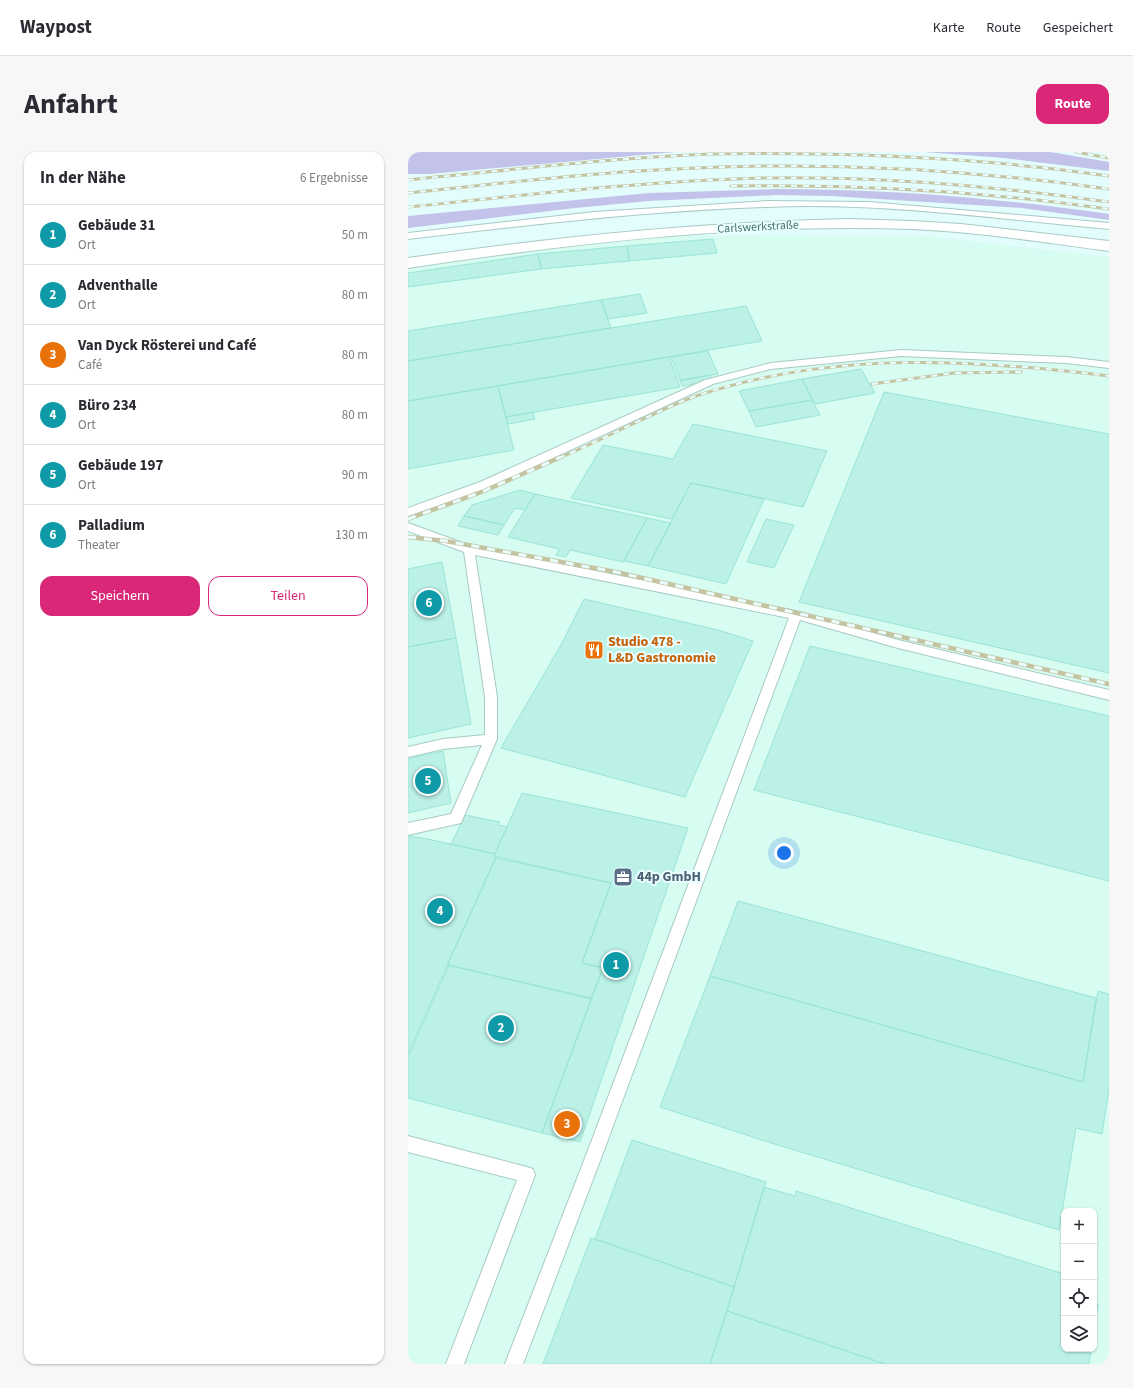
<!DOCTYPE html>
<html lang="de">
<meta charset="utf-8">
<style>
:root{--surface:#fff;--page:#f7f7f7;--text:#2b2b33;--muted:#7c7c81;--line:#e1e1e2;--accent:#db2777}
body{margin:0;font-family:"Source Sans 3",sans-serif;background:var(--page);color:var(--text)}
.controls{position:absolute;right:12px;bottom:12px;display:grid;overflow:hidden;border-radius:8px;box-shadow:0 1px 3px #0004}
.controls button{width:36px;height:36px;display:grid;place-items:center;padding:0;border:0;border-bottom:1px solid var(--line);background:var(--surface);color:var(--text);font:20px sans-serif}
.you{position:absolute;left:376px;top:701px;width:14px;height:14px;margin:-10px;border:3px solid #fff;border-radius:50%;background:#1a73e8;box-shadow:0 0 0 6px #1a73e833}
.badge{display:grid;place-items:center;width:26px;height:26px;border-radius:50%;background:var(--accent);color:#fff;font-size:13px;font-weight:700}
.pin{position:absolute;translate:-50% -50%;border:2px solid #fff;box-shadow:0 1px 4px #0006}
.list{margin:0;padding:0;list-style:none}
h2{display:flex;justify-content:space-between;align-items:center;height:52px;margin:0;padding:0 16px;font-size:17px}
h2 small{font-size:13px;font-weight:400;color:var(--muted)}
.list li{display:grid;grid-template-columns:26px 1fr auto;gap:12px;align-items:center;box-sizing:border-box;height:60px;padding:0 16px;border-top:1px solid var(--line)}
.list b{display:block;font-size:15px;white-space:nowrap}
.list p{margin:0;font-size:13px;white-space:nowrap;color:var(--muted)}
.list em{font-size:13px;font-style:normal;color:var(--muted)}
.actions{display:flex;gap:8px;padding:12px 16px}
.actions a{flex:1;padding:9px 0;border:1px solid var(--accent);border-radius:12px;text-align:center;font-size:14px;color:var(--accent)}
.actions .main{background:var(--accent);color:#fff}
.icon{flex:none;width:22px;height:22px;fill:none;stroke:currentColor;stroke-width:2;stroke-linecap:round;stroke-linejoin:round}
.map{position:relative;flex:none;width:701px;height:1212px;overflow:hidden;border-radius:12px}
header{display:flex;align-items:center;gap:24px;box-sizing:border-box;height:56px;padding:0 20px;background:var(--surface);border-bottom:1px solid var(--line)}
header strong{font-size:19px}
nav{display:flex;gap:22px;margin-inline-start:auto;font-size:14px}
.intro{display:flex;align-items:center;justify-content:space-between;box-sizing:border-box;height:96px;padding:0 24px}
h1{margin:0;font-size:28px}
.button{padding:10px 18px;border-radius:12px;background:var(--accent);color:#fff;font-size:14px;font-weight:700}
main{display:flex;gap:24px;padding:0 24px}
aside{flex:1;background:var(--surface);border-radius:12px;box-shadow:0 1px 3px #0004}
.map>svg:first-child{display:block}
</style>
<header>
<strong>Waypost</strong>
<nav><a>Karte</a><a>Route</a><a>Gespeichert</a></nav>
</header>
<div class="intro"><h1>Anfahrt</h1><a class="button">Route</a></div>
<main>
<aside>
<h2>In der Nähe<small>6 Ergebnisse</small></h2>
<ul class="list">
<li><span class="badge" style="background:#0f9aa8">1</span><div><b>Gebäude 31</b><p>Ort</p></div><em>50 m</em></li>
<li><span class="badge" style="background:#0f9aa8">2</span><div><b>Adventhalle</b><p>Ort</p></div><em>80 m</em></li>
<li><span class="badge" style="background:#e8710a">3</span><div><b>Van Dyck Rösterei und Café</b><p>Café</p></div><em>80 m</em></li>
<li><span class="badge" style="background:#0f9aa8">4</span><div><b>Büro 234</b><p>Ort</p></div><em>80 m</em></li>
<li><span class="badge" style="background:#0f9aa8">5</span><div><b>Gebäude 197</b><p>Ort</p></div><em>90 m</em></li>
<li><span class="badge" style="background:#0f9aa8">6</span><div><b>Palladium</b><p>Theater</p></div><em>130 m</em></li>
</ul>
<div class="actions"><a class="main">Speichern</a><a>Teilen</a></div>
</aside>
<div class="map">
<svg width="701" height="1212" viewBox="0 0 701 1212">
<rect width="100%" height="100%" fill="#e3fcfc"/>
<path fill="#d7fcf2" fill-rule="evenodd" d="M363,83L519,84L701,105V1212H0V115L180,90L273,84ZM656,1059H686V1197H656Z"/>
<path fill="#c2c2ea" d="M7,0H267L21,22H0V2Z
M516,0H642L701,10V19L596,6Z
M368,37C480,37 590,46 701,62V68L614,56L423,44L368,43L241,49L167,56L0,76V64L241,41Z"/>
<path fill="#bbf1e7" stroke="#9be4d5" d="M305,87L309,101L221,109L219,94Z
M219,94L221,109L133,117L130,102Z
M130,102L133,117L0,135V121Z
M232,142L239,161L200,167L193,148Z
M193,148L203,176L0,209V179Z
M338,154L354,189L0,249V209Z
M300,199L310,222L272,228L263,205Z
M261,205L272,235L98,265L90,234Z
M453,217L467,241L407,252L394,227Z
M302,223L304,229L274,234L272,229Z
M394,227L404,248L341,259L331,239Z
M90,234L106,298L0,317V249Z
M476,240L701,282V521L391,450Z
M404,248L412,263L348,275L341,259Z
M125,260L127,267L100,272L98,265Z
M285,272L419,299L395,355L283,331L264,367L163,346L195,293L265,307Z
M283,331L356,347L318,432L240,414Z
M112,338L127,342L117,358L107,356L96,373L56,364L64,353Z
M127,342L239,366L215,410L162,398L158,405L148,403L151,397L100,385Z
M56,364L96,373L90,383L50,374Z
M239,366L263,371L240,414L216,409Z
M358,367L386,373L366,416L339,410Z
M34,410L48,486L0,495V417Z
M176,447L310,478L345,489L277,645L93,596L154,491Z
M48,486L63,572L0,586V495Z
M402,494L701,564V729L346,638Z
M35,599L43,651L0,661V607Z
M114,641L280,676L172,990L134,981L195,816L174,811L203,731L86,704Z
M57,663L92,670L90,673L99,675L87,702L43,692Z
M0,684L15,686L87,702L86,704H88L0,902Z
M88,706L203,731L174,811L195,816L183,846L39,813Z
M330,749L688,846L675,930L302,824Z
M41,813L183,847L134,981L0,946V905Z
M302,824L675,930L690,839L701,842V937L694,982L668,976L651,1078L360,990L252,955Z
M224,988L358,1030L326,1135L187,1087Z
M356,1035L387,1044L388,1039L656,1122V1197H683L681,1212H477L319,1159Z
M183,1086L326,1135L302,1212H135Z
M686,1151L690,1152L686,1177Z
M319,1159L477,1212H302Z"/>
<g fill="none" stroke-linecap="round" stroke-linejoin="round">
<defs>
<path id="service" d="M360,49L461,50L701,71V77C588,67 473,50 359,55C239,59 119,73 0,87V81L186,60Z
M493,198L658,205L701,210V216L658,211L493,204L363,217L305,232L80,336L0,364V356L72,330L297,228L363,211Z
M0,371L63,394L388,459L490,488L701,538V548L490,496L392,468L198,993L115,1212H97L182,993L381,466L67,403L89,545V587L53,671L0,683V671L43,662L74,593L35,597L0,605V595L35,587L77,583V545L56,400L0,379Z
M0,984L119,1015L125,1017L127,1023L56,1212H38L109,1028L0,1000Z"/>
<path id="minor" d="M441,67L504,69L553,72L701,89V99C636,90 570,80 504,77C335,71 167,91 0,116V106C147,85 293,70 441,67Z"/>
</defs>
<use href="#service" stroke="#a7cac5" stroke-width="2"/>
<use href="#minor" stroke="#a7cac5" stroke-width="2"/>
<use href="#service" fill="#fff" fill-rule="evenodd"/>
<use href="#minor" fill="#fff" fill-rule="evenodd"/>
<defs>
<path id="rail-far1" d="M668,0L701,6
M0,28C101,18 202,6 303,2C436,0 569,5 701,24
M323,34C450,32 575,39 701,57
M0,41C89,32 178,21 267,17C413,9 557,17 701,37
M0,55C118,43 237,29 356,26C472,24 586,34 701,50
M464,232L546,221L613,220
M151,306C175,296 198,285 222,273C245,263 267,251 291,243C425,199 563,207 701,224"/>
<path id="rail" d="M0,367L76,339L153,305
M0,385L38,389L208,420L701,532"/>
</defs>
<use href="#rail-far1" stroke="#c5c4a2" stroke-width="3"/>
<use href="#rail" stroke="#c5c4a2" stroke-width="4.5"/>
<use href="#rail-far1" stroke="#e9ffff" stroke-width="2" stroke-dasharray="6" stroke-linecap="butt"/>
<use href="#rail" stroke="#e9ffff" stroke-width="3" stroke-dasharray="8" stroke-linecap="butt"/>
</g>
<defs>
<symbol id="restaurant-square" viewBox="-11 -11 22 22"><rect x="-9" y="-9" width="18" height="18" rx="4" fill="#e8710a" stroke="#e9ffff"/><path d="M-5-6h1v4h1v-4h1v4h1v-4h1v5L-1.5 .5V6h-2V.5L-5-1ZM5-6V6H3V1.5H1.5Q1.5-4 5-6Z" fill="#fff"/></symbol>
<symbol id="office-square" viewBox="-11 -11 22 22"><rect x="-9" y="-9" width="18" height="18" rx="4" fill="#5c6f8a" stroke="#e9ffff"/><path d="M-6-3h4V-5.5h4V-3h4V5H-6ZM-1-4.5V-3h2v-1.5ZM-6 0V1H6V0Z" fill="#fff"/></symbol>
</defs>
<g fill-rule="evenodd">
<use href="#restaurant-square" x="175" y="487" width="22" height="22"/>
<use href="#office-square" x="204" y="714" width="22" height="22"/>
</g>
<g text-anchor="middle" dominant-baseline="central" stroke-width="4" stroke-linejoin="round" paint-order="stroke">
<g font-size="12" fill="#49746a" stroke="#e9ffff">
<text transform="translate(350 75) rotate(-3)">Carlswerkstraße</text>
</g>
<g font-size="14" font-weight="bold" fill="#c56008" stroke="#e9ffff" text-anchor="start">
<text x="200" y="490">Studio 478 -<tspan x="200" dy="16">L&amp;D Gastronomie</tspan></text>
</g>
<g font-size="14" font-weight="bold" fill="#4e5e75" stroke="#e9ffff" text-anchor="start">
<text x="229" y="725">44p GmbH</text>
</g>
</g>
</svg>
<div class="controls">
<button>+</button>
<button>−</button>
<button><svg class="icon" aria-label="locate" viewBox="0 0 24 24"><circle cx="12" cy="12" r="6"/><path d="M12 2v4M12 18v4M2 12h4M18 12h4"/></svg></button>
<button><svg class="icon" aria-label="layers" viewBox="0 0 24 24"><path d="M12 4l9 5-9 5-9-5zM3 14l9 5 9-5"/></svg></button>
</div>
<div class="you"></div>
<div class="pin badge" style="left:208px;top:813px;background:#0f9aa8">1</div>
<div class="pin badge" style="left:93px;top:876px;background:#0f9aa8">2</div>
<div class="pin badge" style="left:159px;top:972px;background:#e8710a">3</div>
<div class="pin badge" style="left:32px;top:759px;background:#0f9aa8">4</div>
<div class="pin badge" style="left:20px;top:629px;background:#0f9aa8">5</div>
<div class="pin badge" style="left:21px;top:451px;background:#0f9aa8">6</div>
</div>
</main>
